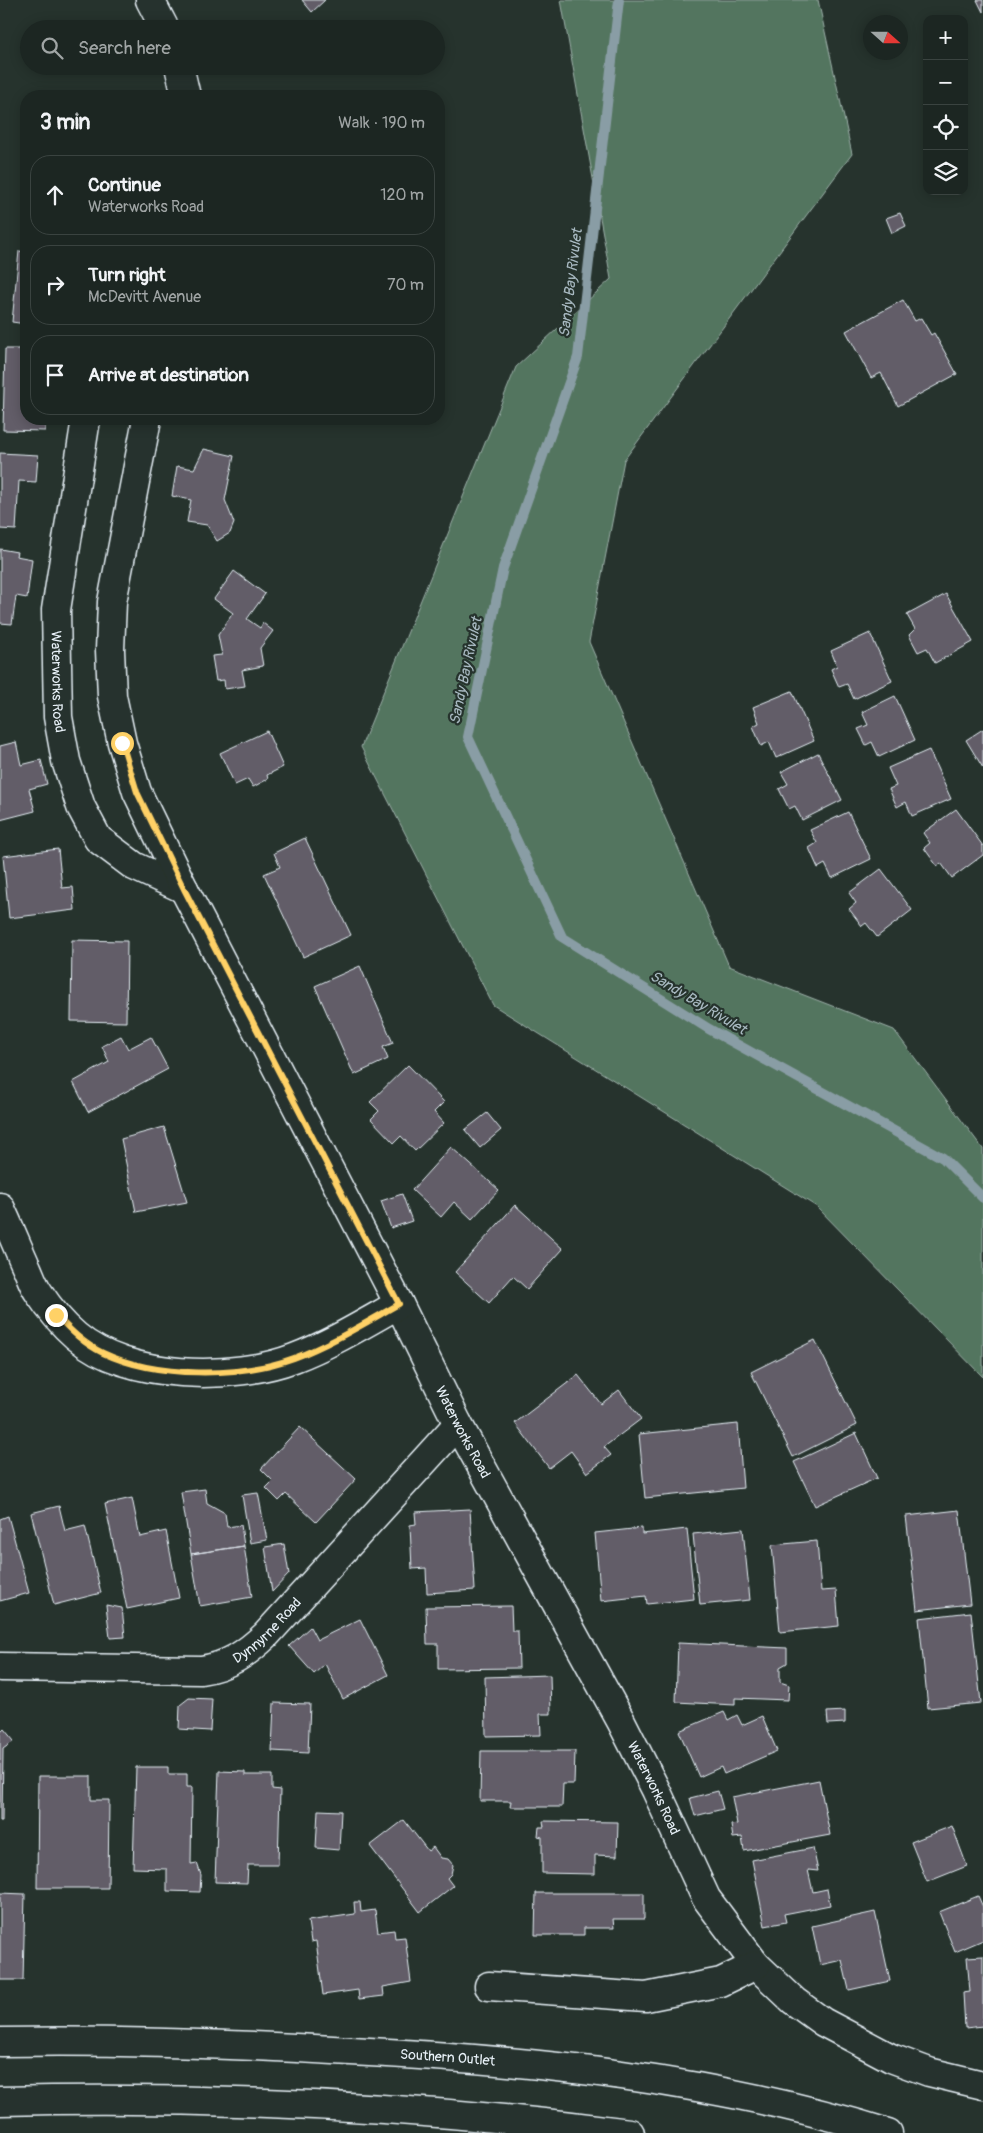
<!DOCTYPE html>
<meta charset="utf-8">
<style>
:root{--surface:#1c2622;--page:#252e2a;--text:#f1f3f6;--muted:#a0a5a5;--line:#3a4340}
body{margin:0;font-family:Pangolin,sans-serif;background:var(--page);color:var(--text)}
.controls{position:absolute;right:15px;top:15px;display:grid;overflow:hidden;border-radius:10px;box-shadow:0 2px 12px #0003}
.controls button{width:45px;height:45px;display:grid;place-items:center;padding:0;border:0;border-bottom:1px solid var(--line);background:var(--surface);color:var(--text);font:25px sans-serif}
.compass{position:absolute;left:863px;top:15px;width:45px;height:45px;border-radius:50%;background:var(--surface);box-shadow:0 2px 12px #0003;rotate:111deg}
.stop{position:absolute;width:15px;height:15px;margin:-11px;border:4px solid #ffd166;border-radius:50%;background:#fff}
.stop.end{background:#ffd166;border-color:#fff;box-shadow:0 1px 5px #0008}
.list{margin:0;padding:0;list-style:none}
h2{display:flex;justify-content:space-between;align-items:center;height:65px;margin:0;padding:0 20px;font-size:21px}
h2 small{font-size:16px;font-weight:400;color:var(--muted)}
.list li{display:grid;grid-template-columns:32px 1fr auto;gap:15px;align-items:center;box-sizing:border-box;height:80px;margin:0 10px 10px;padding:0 10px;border:1px solid var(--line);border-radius:20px}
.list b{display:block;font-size:19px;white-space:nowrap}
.list p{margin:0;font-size:16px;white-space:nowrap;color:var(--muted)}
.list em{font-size:16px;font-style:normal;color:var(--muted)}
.icon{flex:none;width:28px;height:28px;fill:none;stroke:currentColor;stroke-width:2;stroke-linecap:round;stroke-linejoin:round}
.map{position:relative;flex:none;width:983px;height:2133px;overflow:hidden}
.search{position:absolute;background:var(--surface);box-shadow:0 2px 12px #0003;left:20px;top:20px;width:425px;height:55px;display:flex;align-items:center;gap:12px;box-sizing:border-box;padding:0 18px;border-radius:28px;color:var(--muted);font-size:19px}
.panel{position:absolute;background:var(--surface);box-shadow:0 2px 12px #0003;left:20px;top:90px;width:425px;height:335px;border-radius:20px}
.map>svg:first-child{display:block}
</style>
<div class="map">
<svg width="983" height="2133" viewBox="0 0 983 2133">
<rect width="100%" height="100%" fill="#26332d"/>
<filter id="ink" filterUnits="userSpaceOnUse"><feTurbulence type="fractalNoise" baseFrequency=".02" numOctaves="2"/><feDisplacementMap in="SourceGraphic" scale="10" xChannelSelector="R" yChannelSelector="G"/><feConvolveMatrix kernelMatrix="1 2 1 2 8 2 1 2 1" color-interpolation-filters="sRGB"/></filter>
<g filter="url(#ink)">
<path fill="#53745e" stroke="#9eb2ab" d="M561,0H818L852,154L624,460L589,642L729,966L894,1030L983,1149V1377L817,1207L493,1005L361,747L516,367L611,279Z"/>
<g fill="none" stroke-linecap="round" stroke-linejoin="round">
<path stroke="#899da5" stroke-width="10" d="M619,0L578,357L503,568L468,737L562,937L709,1029L943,1158L983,1198"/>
</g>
<path fill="#625d67" stroke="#e8f1f8" d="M302,0H325L312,12Z
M977,0H983V12Z
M900,213L906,226L892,233L886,218Z
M19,251L26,252V324L12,322Z
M903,300L915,321L921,318L931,335L934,333L957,374L898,406L881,373L871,378L846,331Z
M5,349H26V419H45V431L3,430Z
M204,449L234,456L225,500L234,523L230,533L217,541L207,525L187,522L191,500L172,496L177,466L194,469Z
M0,453L38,455L36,482L19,481L16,530L0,529Z
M0,549L17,552L16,556L32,559L27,598L16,596L12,624L0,623Z
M234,571L265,594L247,619L260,628L263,623L273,631L260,648L263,666L242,670L245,686L225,689L224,680L216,681L212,656L222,655L218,635L233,613L214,599Z
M946,594L973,642L935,663L927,648L918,652L909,635L915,629L907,615Z
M870,633L892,681L854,699L847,684L839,687L831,669L837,666L831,651Z
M792,691L814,741L776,758L769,742L761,746L753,726L759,723L753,707Z
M895,696L915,740L879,757L872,742L866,745L858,729L868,725L862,712Z
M983,729V768L966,740Z
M267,731L283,767L267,775L268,779L253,787L248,779L235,785L220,753Z
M16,742L21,765L41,760L47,784L29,789L35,811L0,820V746Z
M929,750L951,799L912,816L906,802L897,807L889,789L896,786L888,768Z
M818,753L842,800L802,820L795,806L789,809L779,789L788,784L781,772Z
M956,809L983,846V855L952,878L941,863L937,866L924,848L930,843L923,833Z
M848,812L871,859L832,878L825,864L818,868L809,848L817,843L810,830Z
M305,838L351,935L303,957L264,874L280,867L274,853Z
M58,849L62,888L73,887L75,910L9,918L3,856Z
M881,869L912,910L877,937L866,923L862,926L849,909L856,903L849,893Z
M72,940L127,941L126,1022L71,1021Z
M360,966L393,1043L383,1047L388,1059L354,1075L315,986Z
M121,1036L128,1049L151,1037L168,1069L88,1112L73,1082L109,1062L102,1046Z
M408,1065L444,1102L434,1112L444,1123L415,1151L401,1136L394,1143L371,1119L379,1111L370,1102Z
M487,1113L501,1130L480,1148L465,1130Z
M164,1127L187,1202L136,1212L121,1139Z
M451,1147L499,1190L472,1219L454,1202L441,1217L412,1190Z
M402,1194L412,1221L391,1228L381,1201Z
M515,1205L563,1249L527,1289L513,1276L489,1303L455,1272Z
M815,1340L857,1425L793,1457L751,1372Z
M578,1375L601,1404L619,1390L641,1419L604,1447L611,1455L587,1473L571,1451L549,1468L515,1423Z
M738,1424L743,1488L645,1498L639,1434Z
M300,1427L356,1479L316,1522L286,1494L279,1501L266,1488L273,1481L261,1469Z
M856,1433L877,1478L815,1506L794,1462Z
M205,1489L207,1503L225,1513L227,1527L241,1525L244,1546L191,1554L181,1492Z
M258,1493L267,1540L250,1543L242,1495Z
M132,1498L140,1537L166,1531L179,1598L127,1609L105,1504Z
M59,1506L65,1531L85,1526L101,1593L54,1605L31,1513Z
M470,1509L475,1590L427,1593L426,1568L412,1569L410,1525L416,1524L415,1512Z
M959,1510L970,1604L917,1610L906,1516Z
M8,1516L29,1593L0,1601V1519Z
M642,1528V1534L687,1529L694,1599L647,1604L646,1596L601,1601L595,1533Z
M743,1529L750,1600L700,1605L693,1534Z
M817,1541L821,1591L836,1590L839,1626L780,1632L772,1545Z
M284,1544L289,1574L272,1592L265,1547Z
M244,1546L252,1597L200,1606L191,1554Z
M106,1605L122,1608L125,1637L110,1638Z
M511,1606L512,1631H518L519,1668L438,1669V1644H427L426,1607Z
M971,1612L981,1703L928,1708L919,1618Z
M360,1619L388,1675L343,1699L325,1664L314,1674L289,1646L310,1627L317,1640Z
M678,1643L787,1648V1663L780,1667V1682L789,1685L788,1700L735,1698V1705L676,1702Z
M550,1675L551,1714H540L541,1735L486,1736L485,1677Z
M189,1698L212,1699L210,1731L179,1729L180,1705Z
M274,1703L310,1704L308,1753L272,1751Z
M845,1711V1723L828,1724L827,1712Z
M724,1712L728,1720L737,1715L742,1725L762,1716L777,1751L724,1774L721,1767L699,1777L679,1731Z
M4,1729L14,1741L3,1749L2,1821H0V1733Z
M481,1751H575L574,1784H563L562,1807H510L511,1801H480Z
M136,1767H168V1774H187V1787H192L191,1864L197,1863L201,1875L200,1892L167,1891V1869L133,1868Z
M219,1771L245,1772V1775H272V1789L280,1790L278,1865H248L247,1883L215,1882Z
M38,1776H91V1800H109L108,1888H37Z
M819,1780L830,1835L744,1851L742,1837L733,1838L731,1825L737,1824L732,1797Z
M718,1791L723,1809L695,1816L690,1798Z
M318,1810L341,1811L339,1850L316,1848Z
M404,1820L428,1851L433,1847L441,1858L448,1859L453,1865L451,1874L447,1878L453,1886L420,1912L370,1846Z
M543,1821L618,1822L617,1856L595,1855V1874L542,1873V1837L538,1836L539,1827H544Z
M952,1826L967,1866L927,1882L911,1842Z
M813,1848L818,1871L808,1870L813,1892L827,1889L830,1905L784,1914L786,1922L765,1926L752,1860Z
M0,1893L25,1894L23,1980H0Z
M536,1893H644V1919H613L614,1928H584V1935H535Z
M978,1896L983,1907V1940L955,1952L939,1912Z
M354,1902H360L361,1912L375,1910L378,1932L394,1930L395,1938L405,1937L411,1982L383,1987L384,1996L359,1999L358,1990L323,1995L316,1941L311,1942L308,1921L355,1914Z
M875,1912L890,1981L849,1990L842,1960L820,1965L812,1926Z
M983,1956V2026L965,2028L963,1993L970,1992L967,1957Z"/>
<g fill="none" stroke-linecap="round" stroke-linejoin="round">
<defs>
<g id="minor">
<path d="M150,0L165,29"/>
<path d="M179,66L186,96"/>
<path id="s1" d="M86,419L56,610L58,717L66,761L81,807L98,839L134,866L184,889"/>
<path id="s2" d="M147,419L112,602L110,650L112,696L122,743L137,792L184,889L399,1304L458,1424L621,1721L656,1790L706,1898L756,1965L794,2001L823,2022L891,2058L929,2072L983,2085"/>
<path d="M0,1207C9,1226 17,1246 26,1266C30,1274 33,1285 39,1293C49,1308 62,1324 76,1336C127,1380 234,1381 294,1358C331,1344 365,1323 399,1304"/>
<path id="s3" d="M0,1667L201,1670C228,1666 246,1654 266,1635L458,1424"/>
<path d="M489,1986L646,1997L721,1982L756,1965"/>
</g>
<g id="highway">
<path id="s4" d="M0,2042C117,2040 234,2044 351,2051C533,2060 714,2079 888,2133"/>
<path d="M0,2101C211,2096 421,2106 630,2133"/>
</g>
</defs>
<use href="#minor" stroke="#e8f1f8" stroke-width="31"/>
<use href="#highway" stroke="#e8f1f8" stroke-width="31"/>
<use href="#minor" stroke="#26332d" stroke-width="28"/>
<use href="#highway" stroke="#26332d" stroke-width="28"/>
</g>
</g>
<g fill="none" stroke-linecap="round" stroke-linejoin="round" filter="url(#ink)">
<path stroke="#ffd166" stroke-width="6" d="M56,1315C70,1330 84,1344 103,1353C156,1378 239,1378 294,1358C331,1344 365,1323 399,1304L184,889L137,792L122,743"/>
</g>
<g text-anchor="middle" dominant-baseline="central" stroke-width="4.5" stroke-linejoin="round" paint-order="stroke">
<g font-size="14" fill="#e8f1f8" stroke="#26332d">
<text stroke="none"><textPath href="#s1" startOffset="265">Waterworks Road</textPath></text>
<text stroke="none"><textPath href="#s2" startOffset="1098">Waterworks Road</textPath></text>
<text stroke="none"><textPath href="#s3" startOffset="280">Dynnyrne Road</textPath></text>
<text stroke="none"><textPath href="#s2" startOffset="1502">Waterworks Road</textPath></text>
<text stroke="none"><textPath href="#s4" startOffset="448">Southern Outlet</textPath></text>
</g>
<g font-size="15" font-style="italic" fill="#a8b9c1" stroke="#26332d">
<text transform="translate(571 283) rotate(-83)">Sandy Bay Rivulet</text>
<text transform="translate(466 671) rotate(-78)">Sandy Bay Rivulet</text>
<text transform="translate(698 1003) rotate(31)">Sandy Bay Rivulet</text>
</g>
</g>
</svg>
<div class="controls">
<button>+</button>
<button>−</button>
<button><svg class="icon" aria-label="locate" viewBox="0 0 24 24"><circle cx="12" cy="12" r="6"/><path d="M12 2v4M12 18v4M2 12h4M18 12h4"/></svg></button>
<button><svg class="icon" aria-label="layers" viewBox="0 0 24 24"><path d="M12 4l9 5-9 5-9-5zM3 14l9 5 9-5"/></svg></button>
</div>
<svg class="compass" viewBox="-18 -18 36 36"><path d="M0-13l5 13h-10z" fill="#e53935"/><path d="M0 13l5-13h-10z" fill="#a0a5a5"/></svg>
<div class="stop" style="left:122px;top:743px"></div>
<div class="stop end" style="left:56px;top:1315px"></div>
<div class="search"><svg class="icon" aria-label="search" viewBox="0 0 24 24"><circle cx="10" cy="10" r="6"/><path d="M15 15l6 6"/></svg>Search here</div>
<section class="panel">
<h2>3 min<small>Walk · 190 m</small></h2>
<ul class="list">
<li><svg class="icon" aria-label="ahead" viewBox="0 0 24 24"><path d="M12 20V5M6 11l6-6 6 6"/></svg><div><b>Continue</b><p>Waterworks Road</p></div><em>120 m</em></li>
<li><svg class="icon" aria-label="right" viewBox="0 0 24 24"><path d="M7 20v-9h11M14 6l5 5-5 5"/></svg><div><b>Turn right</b><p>McDevitt Avenue</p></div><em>70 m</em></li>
<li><svg class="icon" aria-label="arrive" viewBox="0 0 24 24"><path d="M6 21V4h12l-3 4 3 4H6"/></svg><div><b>Arrive at destination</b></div></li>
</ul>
</section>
</div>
